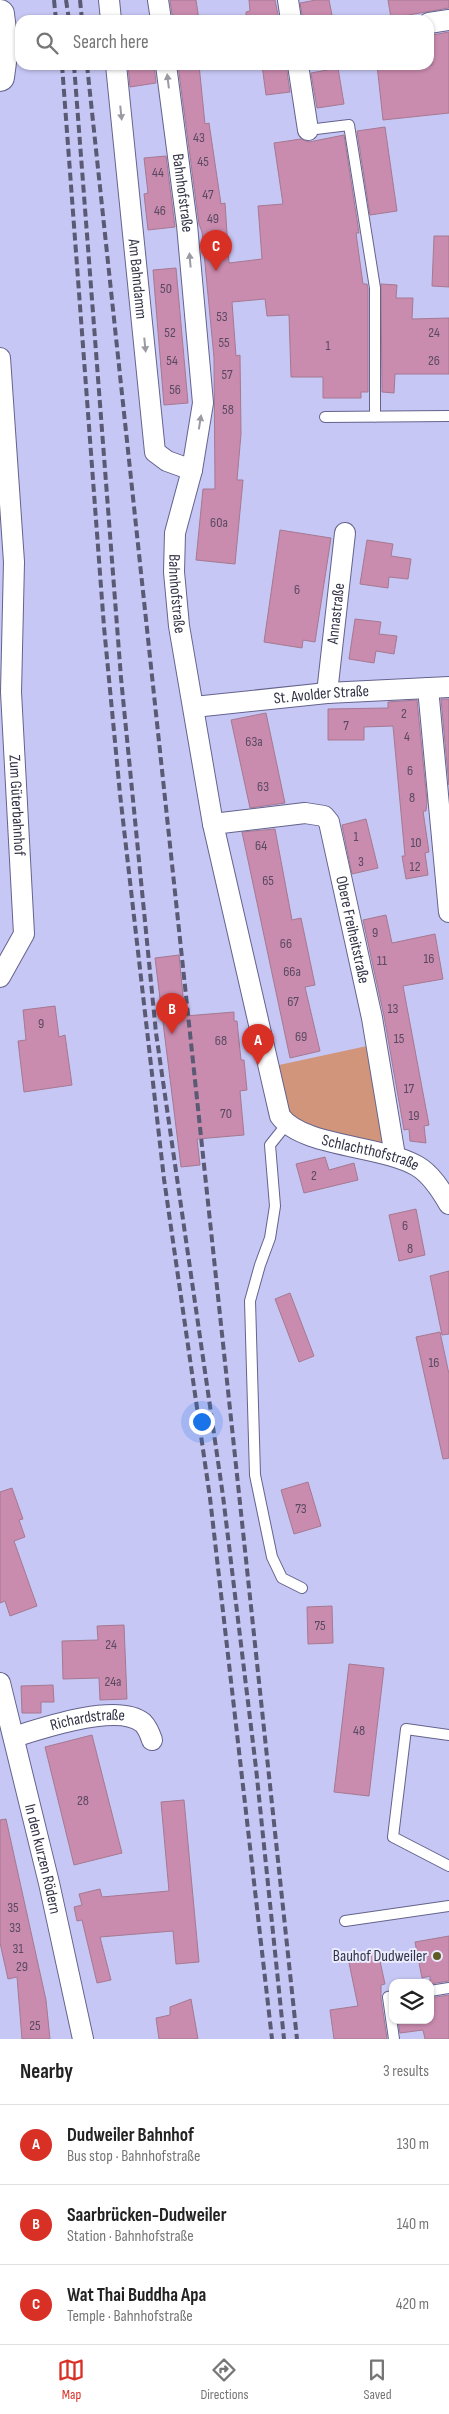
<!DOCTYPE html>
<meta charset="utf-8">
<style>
:root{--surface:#fff;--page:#f6f6f6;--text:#222;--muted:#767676;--line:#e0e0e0;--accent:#d93025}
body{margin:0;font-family:"Sofia Sans Condensed",sans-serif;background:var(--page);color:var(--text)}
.controls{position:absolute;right:15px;bottom:15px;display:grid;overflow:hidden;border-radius:10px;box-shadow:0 1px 4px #0004}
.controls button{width:45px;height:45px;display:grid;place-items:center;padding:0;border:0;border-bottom:1px solid var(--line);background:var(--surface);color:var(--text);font:25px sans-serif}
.you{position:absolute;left:201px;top:1421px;width:18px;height:18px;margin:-12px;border:4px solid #fff;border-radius:50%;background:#1a73e8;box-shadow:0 0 0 8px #1a73e833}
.badge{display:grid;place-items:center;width:32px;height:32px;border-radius:50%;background:var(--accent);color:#fff;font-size:16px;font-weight:700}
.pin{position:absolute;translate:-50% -41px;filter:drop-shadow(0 1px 2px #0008)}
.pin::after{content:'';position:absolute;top:26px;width:18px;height:15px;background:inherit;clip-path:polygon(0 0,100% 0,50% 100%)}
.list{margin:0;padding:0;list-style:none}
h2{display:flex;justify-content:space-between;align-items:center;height:65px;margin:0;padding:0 20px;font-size:21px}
h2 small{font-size:16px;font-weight:400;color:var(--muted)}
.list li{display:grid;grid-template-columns:32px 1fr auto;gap:15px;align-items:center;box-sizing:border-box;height:80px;padding:0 20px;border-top:1px solid var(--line)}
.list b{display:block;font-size:19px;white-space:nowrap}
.list p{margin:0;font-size:16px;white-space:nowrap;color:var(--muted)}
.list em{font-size:16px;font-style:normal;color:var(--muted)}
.icon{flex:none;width:28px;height:28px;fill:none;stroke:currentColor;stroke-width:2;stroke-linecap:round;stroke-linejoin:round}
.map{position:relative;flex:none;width:449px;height:2039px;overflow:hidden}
.search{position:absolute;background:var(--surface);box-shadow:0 1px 4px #0004;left:15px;right:15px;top:15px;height:55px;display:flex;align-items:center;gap:12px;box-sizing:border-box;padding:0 18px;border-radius:15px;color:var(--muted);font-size:19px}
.sheet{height:305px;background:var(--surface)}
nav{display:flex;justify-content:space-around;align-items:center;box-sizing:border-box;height:70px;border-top:1px solid var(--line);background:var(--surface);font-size:14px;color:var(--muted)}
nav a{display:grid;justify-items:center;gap:2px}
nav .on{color:var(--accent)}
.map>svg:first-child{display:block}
</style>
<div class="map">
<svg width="449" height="2039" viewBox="0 0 449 2039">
<rect width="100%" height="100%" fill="#c7c7f5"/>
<path fill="#d0957b" d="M367,1046L387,1145C361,1139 306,1133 289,1113C282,1105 281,1076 279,1065Z"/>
<path fill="#c98bae" stroke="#a57991" d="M170,0H196L199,20H173Z
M249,0H275L279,20H246V12L250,11Z
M316,0H329L333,20H303L300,3Z
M388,0H449V8L391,18Z
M449,32V113L383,120L377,65H432V35Z
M128,65H154L156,83L130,87Z
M178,65H199L205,124L209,123L221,204L225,203L229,263L262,259L258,206L283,204L274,143L301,139L309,142L344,135L359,233H356L363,284H367L368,289V392H361V398H323V377H291L289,315L267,316L265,299L232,302L236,356L240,355L241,434L237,480H243L235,564L196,560L203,489H215L214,358L202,232L199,224Z
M262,65H286L290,92L266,95Z
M338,68L344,104L317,108L311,73Z
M385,127L397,211L370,215L357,131Z
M166,156L175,227L148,230L144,194L148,193L144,158Z
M434,236H449V287L432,286Z
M176,268L188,403L164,405L153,270Z
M381,284L397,285L396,298H413L412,319L449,318V374H395L394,393L382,392Z
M280,530L331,538L315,642L303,640L302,648L264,642Z
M367,540L393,544L391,556L411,559L408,579L389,577L388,588L360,584Z
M355,619L381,622L379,634L397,636L394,654L376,651L374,663L349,659Z
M441,699H449V785Z
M417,700L427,801L426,811H423L429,852L425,853L428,875L406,879L402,856H405L393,726L364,727V740H328V709L388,708V702Z
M266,713L285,803L250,808L231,720Z
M366,819L378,868L352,874L342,825Z
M275,829L292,920L301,918L315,985L305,987L320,1051L290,1058L242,832Z
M386,915L392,943L435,934L443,979L403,986L429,1125L424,1126L426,1143L410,1141L409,1129L404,1130L384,1016L363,920Z
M179,955L185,1016L234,1012V1021H237L241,1060H244L247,1090L240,1091L244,1135L197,1139L200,1165L181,1167L155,958Z
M55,1006L59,1037L65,1035L72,1085L24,1092L18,1041L26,1040L23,1010Z
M325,1157L329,1170L354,1163L358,1180L304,1193L296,1164Z
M416,1209L425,1255L399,1261L389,1215Z
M449,1271V1334L442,1335L430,1276Z
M290,1293L314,1356L299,1362L275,1299Z
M440,1332L449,1374V1458L443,1459L416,1337Z
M308,1482L321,1526L294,1534L281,1490Z
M12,1488L23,1519L19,1520L25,1537L14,1541L37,1606L10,1616L5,1601L0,1603V1492Z
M332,1606L333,1643L308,1644L307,1607Z
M124,1625L127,1699L100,1700L99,1678L63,1679L62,1641L98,1640L97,1626Z
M349,1664L384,1668L369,1796L334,1792Z
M53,1685L54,1702H41V1713H22L21,1686Z
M92,1735L122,1853L74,1865L45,1747Z
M184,1800L199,1962L176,1964L173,1931L100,1937L111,1980L97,1983L82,1920L77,1921L74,1907L82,1905L79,1894L100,1889L102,1897L169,1891L161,1802Z
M6,1819L46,2000L50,2039H22L17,1977L8,1979L0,1943V1820Z
M449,1936V1981L430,1984V1976L422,1978L415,1942Z
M378,1952L385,1984L381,1985V1998L387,2039H334L330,2010L358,2006L348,1958Z
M449,1995V2039H425L423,2030L400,2033L398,2020H430V1998Z
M191,1999L198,2039H159L156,2018L170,2015V2007Z"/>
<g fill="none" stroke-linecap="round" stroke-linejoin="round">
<defs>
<path id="lane" d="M308,130L349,125L375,288V417
M325,417L449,416
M286,1125L270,1145L275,1206L270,1238L260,1265L250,1301L255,1475L272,1557L282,1578L302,1588
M449,1735L406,1729L393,1837L449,1866
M345,1921L449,1906
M430,1991L449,1988
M393,1996L388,1997L394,2039"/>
<g id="street">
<path d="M109,0L111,20"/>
<path d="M158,0L161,20"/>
<path d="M288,0L291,20"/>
<path d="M429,23L449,20"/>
<path id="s1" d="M116,65L155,452L167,461L192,470"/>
<path id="s2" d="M166,65L187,225L203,403L192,470L175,533L174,572L179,626L213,824L280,1116C302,1147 381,1145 417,1166C431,1174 441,1190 449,1204"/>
<path d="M298,65L308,130"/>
<path id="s3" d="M0,358L14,562L11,692L24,934L0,977"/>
<path d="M428,688L449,912"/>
<path id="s4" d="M327,693L345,533"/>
<path id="s5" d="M194,707L327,693L449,687"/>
<path id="s6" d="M213,824L305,813L324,816L329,822L372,1018L395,1156"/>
<path id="s7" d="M0,1683L49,1883L83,2039"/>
<path id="s8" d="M14,1737C42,1728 118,1702 143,1723C148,1728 150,1734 152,1740"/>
</g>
<path id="secondary" d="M0,14L4,47L0,77"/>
</defs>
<use href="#lane" stroke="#64638d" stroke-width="12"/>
<use href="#street" stroke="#64638d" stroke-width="22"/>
<use href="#secondary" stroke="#64638d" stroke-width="30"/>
<use href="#lane" stroke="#fff" stroke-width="10"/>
<use href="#street" stroke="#fff" stroke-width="20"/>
<use href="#secondary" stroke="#fff" stroke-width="28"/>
<path stroke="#5a5a74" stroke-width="4" stroke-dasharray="8 4" stroke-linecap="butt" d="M54,0L56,20
M66,0L69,20
M80,0L82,20
M62,65L104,627L120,794L164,1179L210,1498L272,2039
M74,65L121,678L156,1033L223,1496L256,1768L284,2039
M87,65L297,2039"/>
</g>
<defs><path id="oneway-solid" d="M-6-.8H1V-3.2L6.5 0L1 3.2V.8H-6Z" transform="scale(1.25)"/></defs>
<g fill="#9a9aa3">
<use href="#oneway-solid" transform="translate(168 81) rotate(-97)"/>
<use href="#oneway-solid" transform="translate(121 113) rotate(84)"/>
<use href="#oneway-solid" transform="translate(190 260) rotate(-95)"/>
<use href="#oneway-solid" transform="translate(145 345) rotate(84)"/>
<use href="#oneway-solid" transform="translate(200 422) rotate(-81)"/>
</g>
<circle fill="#605c28" stroke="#eaebfe" stroke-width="2" cx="437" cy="1956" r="5"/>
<g text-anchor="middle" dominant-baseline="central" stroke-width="4" stroke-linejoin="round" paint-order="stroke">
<g font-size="14" fill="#594a61">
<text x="199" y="137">43</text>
<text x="203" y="161">45</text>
<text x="158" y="172">44</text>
<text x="208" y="194">47</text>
<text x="160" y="210">46</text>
<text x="213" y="218">49</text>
<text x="166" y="288">50</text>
<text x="222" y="316">53</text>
<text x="170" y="332">52</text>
<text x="434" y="332">24</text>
<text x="224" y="342">55</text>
<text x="328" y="345">1</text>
<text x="172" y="360">54</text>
<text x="434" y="360">26</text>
<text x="227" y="374">57</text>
<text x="175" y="389">56</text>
<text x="228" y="409">58</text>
<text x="219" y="522">60a</text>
<text x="297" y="589">6</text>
<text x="404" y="713">2</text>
<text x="346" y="725">7</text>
<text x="407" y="736">4</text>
<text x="254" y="741">63a</text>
<text x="410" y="770">6</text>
<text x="263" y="786">63</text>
<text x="412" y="797">8</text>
<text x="356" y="836">1</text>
<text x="416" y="842">10</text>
<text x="261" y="845">64</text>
<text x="361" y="861">3</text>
<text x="415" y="866">12</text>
<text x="268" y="880">65</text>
<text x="375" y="932">9</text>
<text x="286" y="943">66</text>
<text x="429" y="958">16</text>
<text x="382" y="960">11</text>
<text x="292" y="971">66a</text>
<text x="293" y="1001">67</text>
<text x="393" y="1008">13</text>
<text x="41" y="1023">9</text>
<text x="301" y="1036">69</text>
<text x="399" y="1038">15</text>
<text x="221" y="1040">68</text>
<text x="409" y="1088">17</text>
<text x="226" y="1113">70</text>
<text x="414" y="1115">19</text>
<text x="314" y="1175">2</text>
<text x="405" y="1225">6</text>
<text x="410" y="1248">8</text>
<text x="434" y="1362">16</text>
<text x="301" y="1508">73</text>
<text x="320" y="1625">75</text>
<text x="111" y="1644">24</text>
<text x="113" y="1681">24a</text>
<text x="359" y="1730">48</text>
<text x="83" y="1800">28</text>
<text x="13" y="1907">35</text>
<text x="15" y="1927">33</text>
<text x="18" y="1948">31</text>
<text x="22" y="1966">29</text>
<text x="35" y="2025">25</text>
</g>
<g font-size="16" fill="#343447" stroke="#eaebfe">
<text stroke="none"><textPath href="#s2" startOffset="129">Bahnhofstraße</textPath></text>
<text stroke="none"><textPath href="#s1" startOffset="215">Am Bahndamm</textPath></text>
<text stroke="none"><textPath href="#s2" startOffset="534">Bahnhofstraße</textPath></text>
<text stroke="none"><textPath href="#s4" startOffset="80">Annastraße</textPath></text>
<text stroke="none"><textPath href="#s5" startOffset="128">St. Avolder Straße</textPath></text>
<text stroke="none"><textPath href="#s3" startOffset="448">Zum Güterbahnhof</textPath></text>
<text stroke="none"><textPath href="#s6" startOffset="230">Obere Freiheitstraße</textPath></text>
<text stroke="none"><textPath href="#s2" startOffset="1166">Schlachthofstraße</textPath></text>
<text stroke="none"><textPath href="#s8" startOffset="76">Richardstraße</textPath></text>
<text stroke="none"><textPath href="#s7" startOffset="181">In den kurzen Rödern</textPath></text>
</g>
<g font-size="16" fill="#343447" stroke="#eaebfe" text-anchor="end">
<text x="427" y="1956">Bauhof Dudweiler</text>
</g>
</g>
</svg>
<div class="controls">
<button><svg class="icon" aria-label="layers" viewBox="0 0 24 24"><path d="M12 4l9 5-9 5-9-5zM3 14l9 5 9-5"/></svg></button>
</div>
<div class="you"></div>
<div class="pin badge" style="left:258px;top:1065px">A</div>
<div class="pin badge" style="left:172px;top:1034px">B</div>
<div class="pin badge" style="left:216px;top:271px">C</div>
<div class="search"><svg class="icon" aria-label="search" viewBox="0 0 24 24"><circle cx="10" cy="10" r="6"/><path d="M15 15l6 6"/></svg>Search here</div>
</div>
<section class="sheet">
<h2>Nearby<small>3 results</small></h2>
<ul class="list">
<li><span class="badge">A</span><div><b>Dudweiler Bahnhof</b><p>Bus stop · Bahnhofstraße</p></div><em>130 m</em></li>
<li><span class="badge">B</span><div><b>Saarbrücken-Dudweiler</b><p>Station · Bahnhofstraße</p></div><em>140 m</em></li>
<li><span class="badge">C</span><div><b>Wat Thai Buddha Apa</b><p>Temple · Bahnhofstraße</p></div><em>420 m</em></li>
</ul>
</section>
<nav>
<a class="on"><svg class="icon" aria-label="map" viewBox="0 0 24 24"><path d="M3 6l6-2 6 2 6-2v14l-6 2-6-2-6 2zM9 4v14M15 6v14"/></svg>Map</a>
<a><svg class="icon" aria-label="directions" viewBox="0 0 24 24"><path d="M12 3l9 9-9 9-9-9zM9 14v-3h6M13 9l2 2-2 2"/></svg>Directions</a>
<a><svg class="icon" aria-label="saved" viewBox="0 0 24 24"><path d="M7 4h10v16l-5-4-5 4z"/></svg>Saved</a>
</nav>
